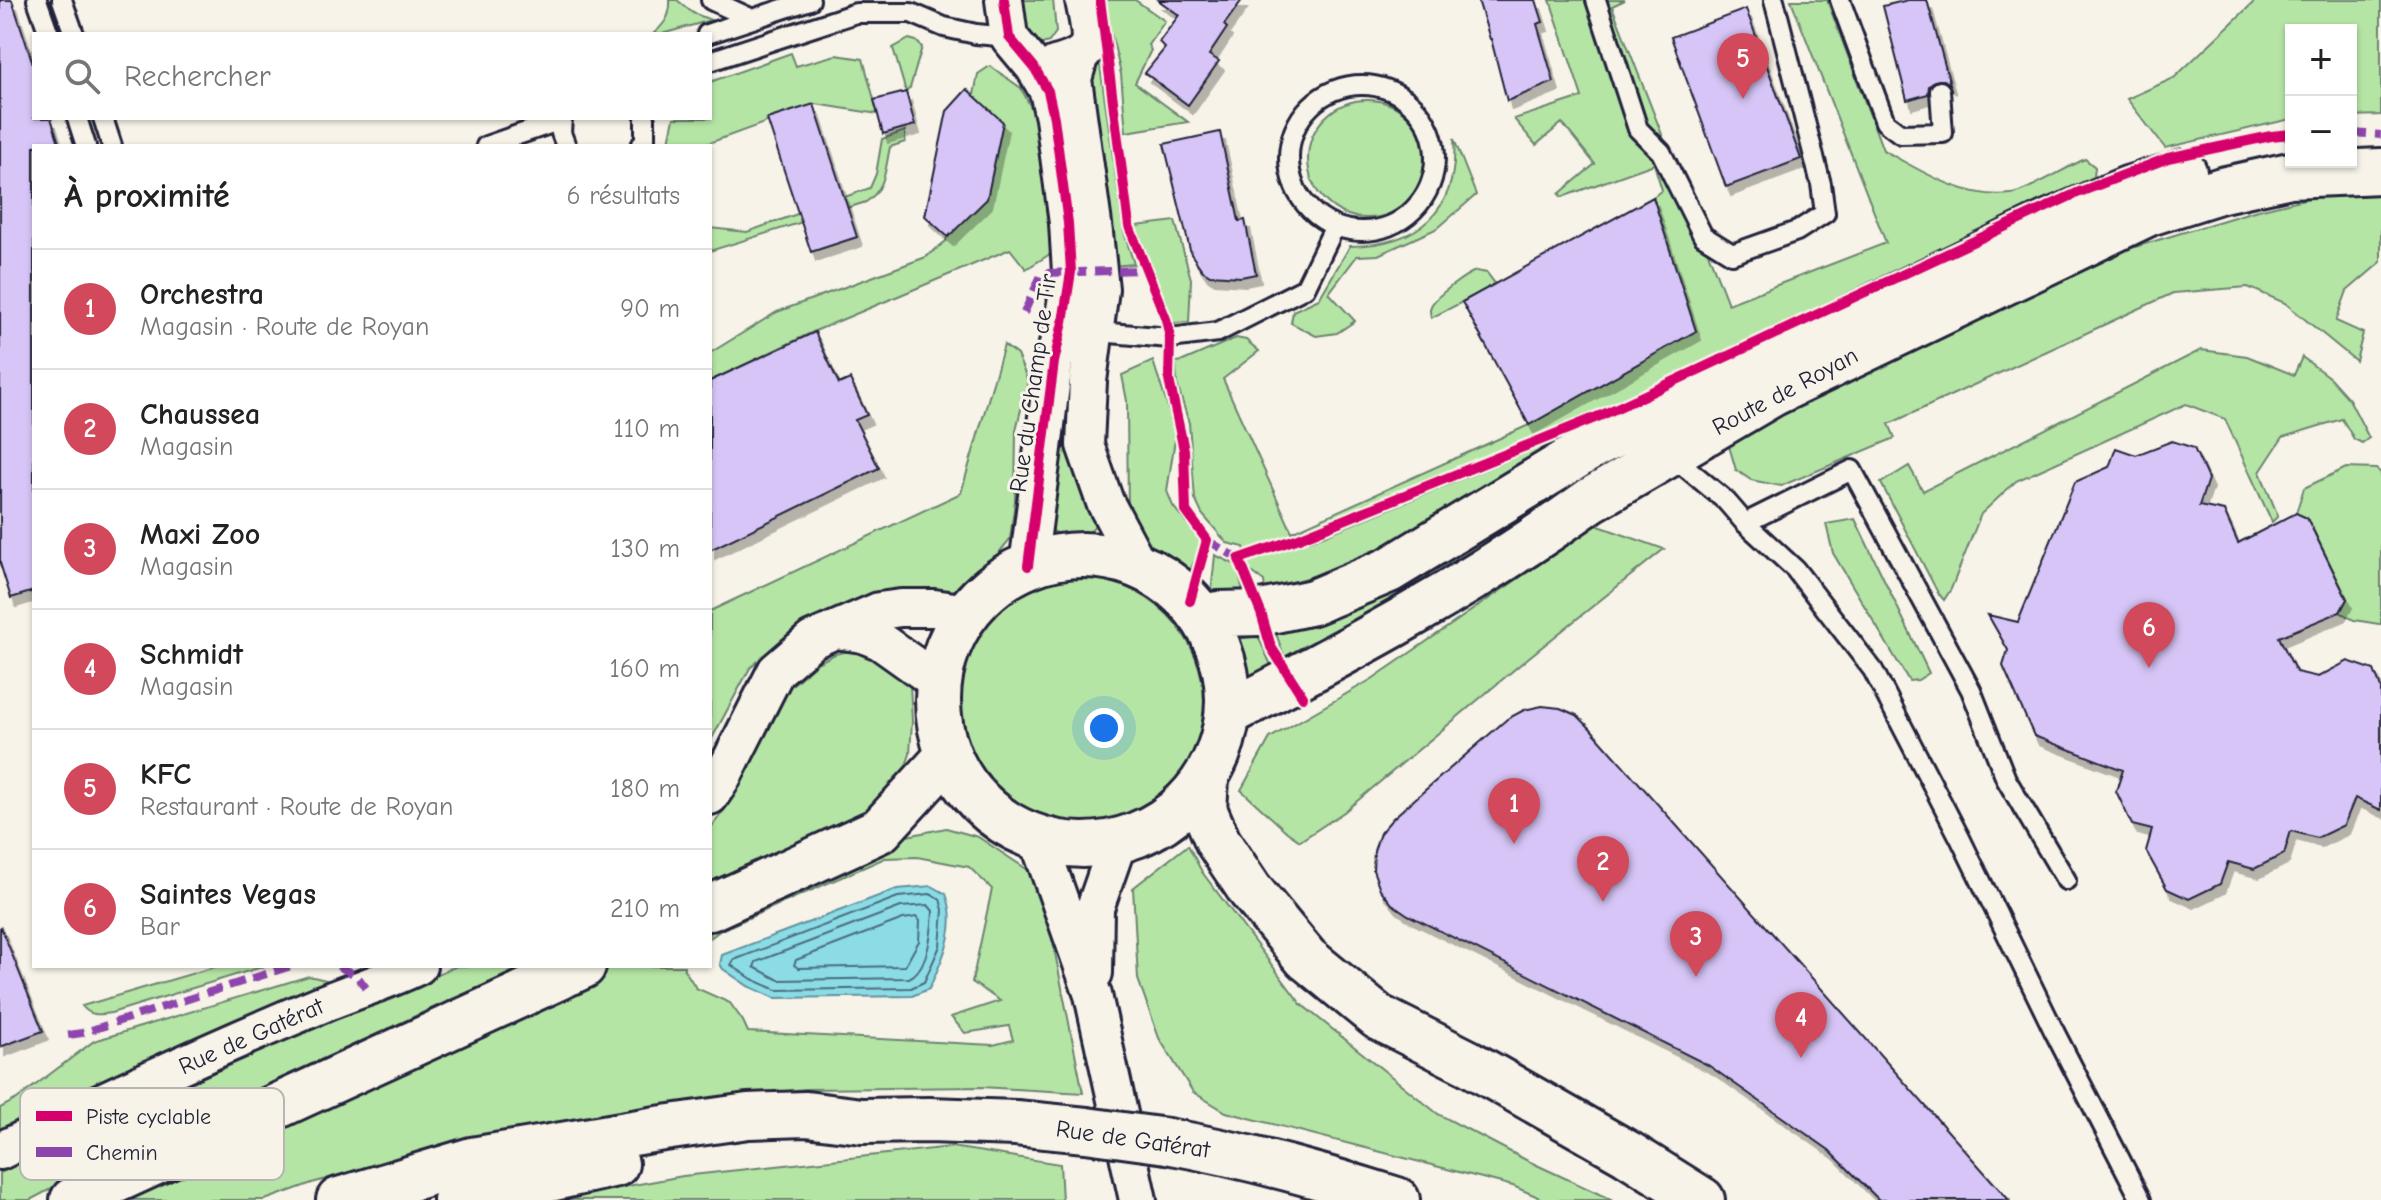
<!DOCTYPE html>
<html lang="fr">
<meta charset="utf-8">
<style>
:root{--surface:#fff;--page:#f6f6f6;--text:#222;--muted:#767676;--line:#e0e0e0;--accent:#d1495b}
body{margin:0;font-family:"Comic Neue",sans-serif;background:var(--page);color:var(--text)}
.controls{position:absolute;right:24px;top:24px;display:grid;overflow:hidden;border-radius:0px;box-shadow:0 2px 6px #0004}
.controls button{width:72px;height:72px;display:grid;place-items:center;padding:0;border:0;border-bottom:2px solid var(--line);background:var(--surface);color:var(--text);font:40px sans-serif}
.you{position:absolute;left:1104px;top:728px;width:28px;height:28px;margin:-20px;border:6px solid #fff;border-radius:50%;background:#1a73e8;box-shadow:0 0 0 12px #1a73e833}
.badge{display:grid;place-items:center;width:52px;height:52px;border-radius:50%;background:var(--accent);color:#fff;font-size:26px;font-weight:700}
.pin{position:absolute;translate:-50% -66px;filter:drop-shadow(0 2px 4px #0008)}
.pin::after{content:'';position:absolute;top:42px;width:28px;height:24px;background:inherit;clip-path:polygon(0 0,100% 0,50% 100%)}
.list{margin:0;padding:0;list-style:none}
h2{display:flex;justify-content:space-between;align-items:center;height:104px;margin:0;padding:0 32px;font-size:34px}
h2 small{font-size:26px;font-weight:400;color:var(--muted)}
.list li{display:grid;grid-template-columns:52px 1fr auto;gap:24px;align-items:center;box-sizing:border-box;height:120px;padding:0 32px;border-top:2px solid var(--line)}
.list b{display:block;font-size:30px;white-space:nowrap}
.list p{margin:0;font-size:26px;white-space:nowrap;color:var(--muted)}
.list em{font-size:26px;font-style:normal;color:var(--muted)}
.icon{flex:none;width:44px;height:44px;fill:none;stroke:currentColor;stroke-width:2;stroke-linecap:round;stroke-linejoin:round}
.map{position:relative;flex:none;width:2381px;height:1200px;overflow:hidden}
.search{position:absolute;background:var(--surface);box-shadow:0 2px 6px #0004;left:32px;top:32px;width:680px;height:88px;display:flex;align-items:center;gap:20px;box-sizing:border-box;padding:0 28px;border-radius:0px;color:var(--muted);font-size:30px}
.panel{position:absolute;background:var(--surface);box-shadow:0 2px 6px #0004;left:32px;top:144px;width:680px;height:824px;border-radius:0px}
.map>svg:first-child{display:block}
</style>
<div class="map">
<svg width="2381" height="1200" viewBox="0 0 2381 1200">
<defs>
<filter id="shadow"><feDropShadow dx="5" dy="9" stdDeviation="0" flood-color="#0004"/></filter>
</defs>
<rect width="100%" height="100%" fill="#f7f3e8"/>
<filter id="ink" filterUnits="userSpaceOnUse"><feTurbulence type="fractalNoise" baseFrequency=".0125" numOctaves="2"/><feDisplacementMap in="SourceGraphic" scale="16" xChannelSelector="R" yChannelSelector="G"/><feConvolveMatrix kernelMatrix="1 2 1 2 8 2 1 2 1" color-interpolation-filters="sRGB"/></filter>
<g filter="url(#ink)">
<path fill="#b5e5a5" stroke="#6c8470" stroke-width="2" d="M670,0H677L693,13L711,20L662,34H653C665,24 671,15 670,0Z
M1015,0H1053L1056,32L1049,42L1036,46L1027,44Z
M1103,0H1135L1165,21L1148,45L1151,50L1135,83L1188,122L1126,132L1121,74Z
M1550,0H1625L1612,6L1728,304L1886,243L1791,0H1827L1883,150C1921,171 1966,200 2011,194C2025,193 2069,166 2085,159L2095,167L2094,177L1614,405L1291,536L1289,548L1321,537L1601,422L1364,560L1265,591L1264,581L1249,570L1244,547L1227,543L1202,514L1195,499L1189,423L1177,384L1176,362L1183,361L1236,338L1246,340L1259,351L1223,379L1292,532L1529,425L1696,331L1653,197L1662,190L1654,164L1562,197L1559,194L1595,164L1562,123L1536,145L1514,119L1582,97Z
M2256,0H2381V115L2351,116V30H2291V119L2165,148L2127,99L2174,78Z
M909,39L916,41L922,47L910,88L906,92L893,48Z
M1098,51L1123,229L1134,264L1112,266L1085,80Z
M791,53L796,66L836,55L863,59L878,114L816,104L701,146H668L674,118H710V82Z
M990,66L1021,88L1041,127L1055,251L1026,269L1010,249L815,331L710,381V353L777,312L926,257L946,241L978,74Z
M1308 159a59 59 0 1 1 118 0a59 59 0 1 1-118 0Z
M905,131V142L890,147C885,169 886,189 866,202L710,251V228L747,232L870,188L876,174L882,139Z
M1454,139L1476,195L1438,228L1378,255L1357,256L1329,293L1355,321L1337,333L1316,336L1291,323L1293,311L1319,299L1350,246C1419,245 1459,211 1454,139Z
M2372,183L2381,184V262L2347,291L2336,321L2363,333L2356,361L2285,303L2248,287L2173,293L1889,424L1895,438L1781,486L1751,480L1736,470L1729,446L1747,424L2082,263L2254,211Z
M1175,221L1191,279L1189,322L1174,323L1136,226Z
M1476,271L1487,273L1496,285L1431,318C1430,311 1429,310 1432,304C1438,295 1466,274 1476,271Z
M1004,345L1017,355L1028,381L1016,430L1015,501L1010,539L985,570L957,595L834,611L788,636L750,668L710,742V611L961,493Z
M2201,350L2247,356L2294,375L2302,357L2330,378L2349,399L2369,438L2362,443L2354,439L2342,419L2283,437L2260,472L2278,516L2272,522L2225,419L2186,404L2016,481L1981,514L1951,589L1944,600L1938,593L1881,483L1909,466L1923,491Z
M1153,361L1176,433L1167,491L1173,506L1202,543L1186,580L1144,541L1128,516L1127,401L1122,375Z
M1054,432L1074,433C1078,465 1082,495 1095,525L1089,533C1077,535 1059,538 1049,528Z
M2346,468L2376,469L2381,473V624H2379L2354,620L2340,612L2347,599L2307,518L2296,513L2304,488Z
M1500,519L1509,527L1390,608L1288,666L1275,631Z
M1855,519L1929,673L1918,680L1909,681L1833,553L1826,524Z
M1596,525L1664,549L1528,658L1344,812L1300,841L1287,832L1241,790L1270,738L1372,679Z
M1215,555L1236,565L1244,594H1211Z
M954 703a125 125 0 1 1 250 0a125 125 0 1 1-250 0Z
M1258,636L1274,672L1251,688L1238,639Z
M854,650L874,653L910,684L912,721L910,754L901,780L871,814L710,887V829L736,794L781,695L817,663L835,654Z
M946,828L978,837L1028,870L1050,928L1083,1093L981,1087L805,1089L682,1102L465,1141L312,1183L265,1200H96L603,966H684V969L696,988L730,1003L743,1021L748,1032L993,1045L1013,1040L1009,1026L965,1033L951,1017L1000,1001L972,982L992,889L969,867L917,857L885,858L721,930L710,938V919L888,840Z
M1188,845L1202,872L1301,1004L1438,1114L1526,1160L1612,1200H1545L1513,1186L1226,1112L1193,1092L1159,1038L1138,979L1133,888Z
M218,966H265L111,1013C98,1015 90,1016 82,1006Z
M457,966H529L452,999L106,1160L30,1200H0V1173L305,1026Z
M309,976L326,980L323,988L285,999L0,1138V1108L17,1099L94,1041Z
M951,1147L1060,1164L1062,1200H551L683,1176Z"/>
<path fill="#8bdce5" stroke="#6192a1" stroke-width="2" d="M932,886L946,894C959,927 943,958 929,989L912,996L775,998L748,986L723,969L720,964L722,955L897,889Z"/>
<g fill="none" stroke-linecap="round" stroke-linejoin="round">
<path stroke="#4c6c7f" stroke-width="2" d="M930,894L940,899L943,910L940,946L924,982L911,988L777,990L752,979L731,965L734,960L898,897Z
M928,905L933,911C932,930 929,969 909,978L779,980L754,967L756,962L901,907Z
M917,917L920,921L919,941L905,966L798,968L794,965L796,960L903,919Z"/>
</g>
<path fill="#d6c5f6" stroke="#22223b" stroke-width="2" filter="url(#shadow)" d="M0,0H12L34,67V118H51L60,146H34V591L11,598L0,563Z
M1158,0H1242L1224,25L1227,28L1209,55L1219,61L1188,105L1145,73L1165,48L1159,42L1179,15Z
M1478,0H1536L1543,22L1537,24L1554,82L1507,101L1491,39H1490Z
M1908,0H1927L1950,84L1944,80L1934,81L1929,86L1928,94L1907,100L1883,6Z
M1746,9L1801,159L1726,187L1671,37Z
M967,89L1003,122L987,199L948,237L925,216L947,111Z
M906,92L915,125L883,134L874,100Z
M814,104L857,237L811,252L767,119Z
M1220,132L1239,221L1245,220L1256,274L1241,277L1210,275L1202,270L1191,254L1164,144Z
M1653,197L1696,331L1529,425L1462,302Z
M815,332L839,384L850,379L867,415L855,420L879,468L710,550V381Z
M2172,441L2194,448L2208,479L2199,506L2224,511L2238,543L2296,513L2307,518L2347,599L2340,612L2279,637L2296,672L2318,677L2348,661L2374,670L2381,688V810L2355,798L2344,825L2317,838L2291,831L2284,854L2254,869L2228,862L2220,884L2189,899L2167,889L2146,851L2152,830L2132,825L2116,791L2123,770L2034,736L2003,666L2008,650L1988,615L2018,622L2075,482L2109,467L2116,448L2136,455Z
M1542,706L1560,708L1577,715L1590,728L2009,1200H1879L1829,1150L1708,1065L1408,915L1392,904L1380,889L1373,870L1374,851L1380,833L1393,818L1507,719L1524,710Z
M1,927L43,1031L0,1047V928Z"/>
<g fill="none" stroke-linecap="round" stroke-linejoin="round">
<defs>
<path id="lane" d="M37,0L49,34
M62,0L74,34
M711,0L752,19
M1596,0L1638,129L1661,152L1703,236L1732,254L1797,231L1825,213L1821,184L1774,0
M1840,0L1885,122L1901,134L1943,133L1940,91
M707,34L810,0
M710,61L856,13H911L944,27L976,34L1009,37
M1289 158a73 73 0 1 1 146 0a73 73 0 1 1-146 0Z
M77,118L86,146
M103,118L112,146
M562,118L561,133L566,146
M486,146L561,120
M641,146L645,139V118
M1089,327L1110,333L1170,338L1218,332L1305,288L1335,226
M1671,455L1726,501L1745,523L1852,470L1971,690L2006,779L2066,880
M1745,523L1795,569L1873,670L1960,838L2055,1033L2141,1200"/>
<path id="street" d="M1004,0L1009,37L1034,67L1048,91L1054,118L1068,223L1071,272L1063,322L1054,362L1028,566
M1079,58L1073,79L1093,224L1100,289L1088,381L1085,445L1105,502L1139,566
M1055,65C1100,53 1091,39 1084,0
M836,630L863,634L880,641L939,683
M710,796L723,776L776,671L812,640L879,611L901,608H934L967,613
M1038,839L1093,995L1138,1200
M1094,973L1095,908L1118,842
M0,1151C105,1099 213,1049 322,1004C354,991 387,981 418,966"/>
<path id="secondary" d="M938 700a145 145 0 1 1 290 0a145 145 0 1 1-290 0Z
M1203,617L1218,614L1261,613L1313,602L1389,570L1588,449L1700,391L2048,223L2128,189L2184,172
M1229,713C1353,649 1477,582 1591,500L1772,394L2149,213L2222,190L2290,175L2381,171"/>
<path id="primary" d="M1206,779L1204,809L1218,842L1250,890L1306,958L1378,1017L1469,1063L1627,1153L1702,1200
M710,908L880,830L948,756
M1167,1141C1245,1155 1321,1176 1397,1200
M73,1200L583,966
M339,1200L472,1160L657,1129L748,1116L806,1114L862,1121L929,1120L1016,1123L1086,1130
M456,1200L616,1164"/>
</defs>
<use href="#lane" stroke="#22223b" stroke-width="24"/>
<use href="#street" stroke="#22223b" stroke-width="42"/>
<use href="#secondary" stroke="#22223b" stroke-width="50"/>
<use href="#primary" stroke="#22223b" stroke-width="50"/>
<use href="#lane" stroke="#f7f3e8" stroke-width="18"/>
<use href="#street" stroke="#f7f3e8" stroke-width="36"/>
<use href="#secondary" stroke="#f7f3e8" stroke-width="44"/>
<use href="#primary" stroke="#f7f3e8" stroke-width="44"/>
<defs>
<path id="primary-bridge" d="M1086,1130L1167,1141"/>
</defs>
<use href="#primary-bridge" stroke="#22223b" stroke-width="50" stroke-linecap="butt"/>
<use href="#primary-bridge" stroke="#f7f3e8" stroke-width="44"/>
<path stroke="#8e44ad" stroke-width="8" stroke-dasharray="16 8" stroke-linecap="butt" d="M2351,133L2381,135
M1024,313L1042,273L1147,270
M1207,540L1239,559
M338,966L357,976L366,988
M68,1035L82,1033L291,966"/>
<defs>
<path id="cycleway" d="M1004,0L1009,37L1034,67L1048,91L1054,118L1068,223L1071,272L1063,322L1054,362L1028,566
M1100,0L1129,226L1166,319L1170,338L1169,380L1184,450L1186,511L1207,540L1190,601
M1303,697L1271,647L1261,613L1239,559L1299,538L1602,415L2077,193L2168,158L2271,136L2291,134"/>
</defs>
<use href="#cycleway" stroke="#f7f3e8" stroke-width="15"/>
<use href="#cycleway" stroke="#d6006c" stroke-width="10"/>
</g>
</g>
<g text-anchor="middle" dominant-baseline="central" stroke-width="6" stroke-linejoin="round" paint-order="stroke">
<g font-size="24" fill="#22223b" stroke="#f7f3e8">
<text transform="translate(1033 383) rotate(-82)">Rue du Champ de Tir</text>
<text transform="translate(1785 391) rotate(-28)">Route de Royan</text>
<text transform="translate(251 1036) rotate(-24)">Rue de Gatérat</text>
<text transform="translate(1133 1139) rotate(8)">Rue de Gatérat</text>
</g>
</g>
<rect x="20" y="1088" width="264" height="92" rx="12" fill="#f7f3e8" stroke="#b7b4b4" stroke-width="2"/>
<rect x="36" y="1111" width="36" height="10" fill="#d6006c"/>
<rect x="36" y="1147" width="36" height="10" fill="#8e44ad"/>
<g font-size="22" fill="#22223b">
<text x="86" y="1124">Piste cyclable</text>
<text x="86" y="1160">Chemin</text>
</g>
</svg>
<div class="controls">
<button>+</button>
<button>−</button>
</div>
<div class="you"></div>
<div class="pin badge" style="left:1514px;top:844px">1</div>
<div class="pin badge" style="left:1603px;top:902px">2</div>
<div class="pin badge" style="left:1696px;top:977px">3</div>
<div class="pin badge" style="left:1801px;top:1058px">4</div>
<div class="pin badge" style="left:1743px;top:99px">5</div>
<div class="pin badge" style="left:2149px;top:668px">6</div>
<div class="search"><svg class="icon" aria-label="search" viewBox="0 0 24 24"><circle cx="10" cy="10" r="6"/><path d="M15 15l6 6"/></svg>Rechercher</div>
<section class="panel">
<h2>À proximité<small>6 résultats</small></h2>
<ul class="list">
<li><span class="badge">1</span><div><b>Orchestra</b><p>Magasin · Route de Royan</p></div><em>90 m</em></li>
<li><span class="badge">2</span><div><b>Chaussea</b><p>Magasin</p></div><em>110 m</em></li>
<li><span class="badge">3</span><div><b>Maxi Zoo</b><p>Magasin</p></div><em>130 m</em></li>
<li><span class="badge">4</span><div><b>Schmidt</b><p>Magasin</p></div><em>160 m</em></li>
<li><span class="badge">5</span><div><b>KFC</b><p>Restaurant · Route de Royan</p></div><em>180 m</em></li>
<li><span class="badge">6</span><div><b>Saintes Vegas</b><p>Bar</p></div><em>210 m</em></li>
</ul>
</section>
</div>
